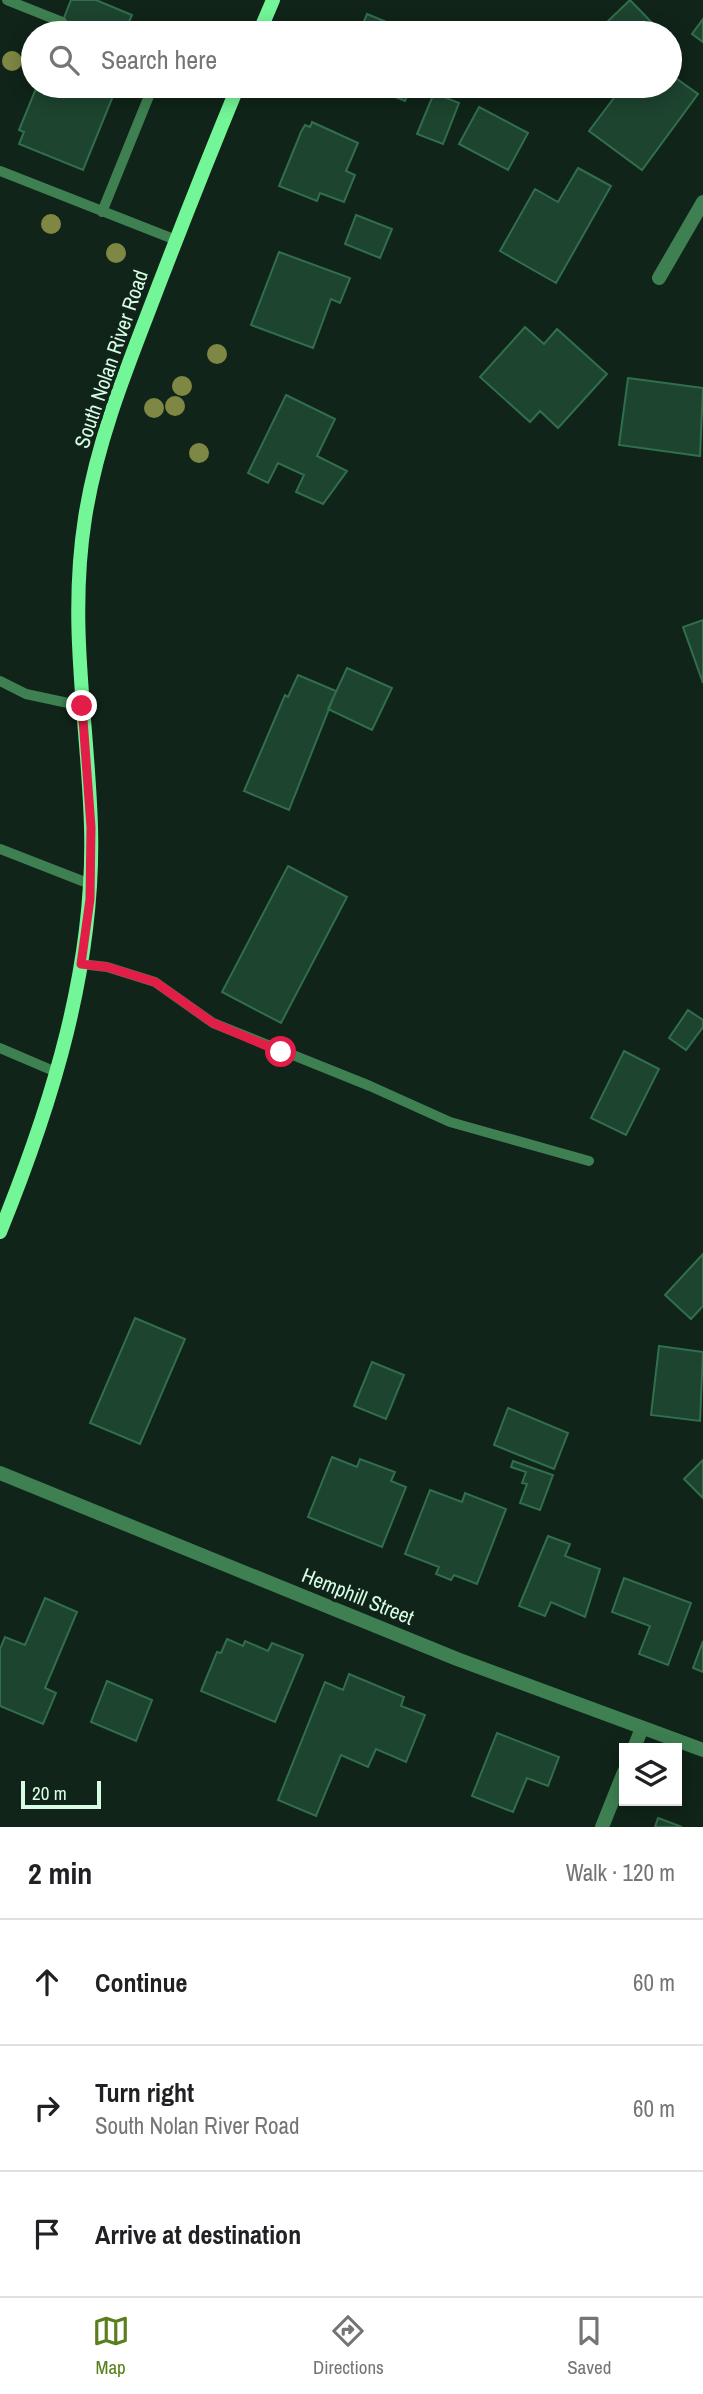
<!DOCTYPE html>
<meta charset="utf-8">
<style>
:root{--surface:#fff;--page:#f2f2f2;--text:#202124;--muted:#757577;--line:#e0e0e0;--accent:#5a7e1b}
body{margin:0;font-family:"Archivo Narrow",sans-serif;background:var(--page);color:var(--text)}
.controls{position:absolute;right:21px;bottom:21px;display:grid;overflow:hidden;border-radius:0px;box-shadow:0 4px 18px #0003}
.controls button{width:63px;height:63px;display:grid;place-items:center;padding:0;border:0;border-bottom:2px solid var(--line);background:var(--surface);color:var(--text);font:35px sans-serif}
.scale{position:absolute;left:21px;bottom:18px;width:80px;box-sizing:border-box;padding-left:7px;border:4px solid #d6fce4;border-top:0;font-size:19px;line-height:24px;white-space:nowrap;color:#d6fce4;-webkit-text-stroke:5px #102419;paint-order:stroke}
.stop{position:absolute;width:21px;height:21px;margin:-16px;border:5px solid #e11d48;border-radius:50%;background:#fff}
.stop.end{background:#e11d48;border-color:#fff;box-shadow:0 2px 7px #0008}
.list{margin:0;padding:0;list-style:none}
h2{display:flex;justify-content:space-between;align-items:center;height:91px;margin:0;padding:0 28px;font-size:30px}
h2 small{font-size:23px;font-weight:400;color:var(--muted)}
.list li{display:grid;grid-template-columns:46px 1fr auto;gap:21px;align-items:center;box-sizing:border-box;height:126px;padding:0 28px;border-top:2px solid var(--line)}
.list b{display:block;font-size:26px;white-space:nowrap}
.list p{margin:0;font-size:23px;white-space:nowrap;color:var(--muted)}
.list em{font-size:23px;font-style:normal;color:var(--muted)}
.icon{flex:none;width:38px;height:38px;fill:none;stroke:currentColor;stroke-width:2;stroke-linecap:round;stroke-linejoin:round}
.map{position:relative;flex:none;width:703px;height:1827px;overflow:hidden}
.search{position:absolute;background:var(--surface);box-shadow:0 4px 18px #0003;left:21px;right:21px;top:21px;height:77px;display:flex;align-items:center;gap:18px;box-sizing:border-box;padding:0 24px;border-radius:38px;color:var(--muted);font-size:26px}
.sheet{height:469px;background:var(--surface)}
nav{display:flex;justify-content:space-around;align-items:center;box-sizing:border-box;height:98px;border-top:2px solid var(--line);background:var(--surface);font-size:19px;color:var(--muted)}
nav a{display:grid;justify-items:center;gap:4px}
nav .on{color:var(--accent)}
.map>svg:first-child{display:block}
</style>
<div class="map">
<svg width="703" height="1827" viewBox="0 0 703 1827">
<rect width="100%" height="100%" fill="#102419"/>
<path fill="#1d442f" stroke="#316f4c" stroke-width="2" d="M71,0H96L132,15L124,33H58Z
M630,0L661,32L659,33H618L607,22Z
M367,14L413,33H359Z
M703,19V42L692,34Z
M670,74L698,94L642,170L589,131L623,86H670Z
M37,86H103L115,91L83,170L19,144L24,132L19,130Z
M368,86H411L405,101Z
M434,93L459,103L443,144L417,134Z
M479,107L528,133L508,170L459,144Z
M312,122L358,143L346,171L355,175L344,202L320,193L317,201L279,186L301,132L305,125L310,127Z
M578,168L611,186L556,283L500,251L535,189L558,202Z
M356,215L392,229L380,258L345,244Z
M279,252L350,278L340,303L331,299L313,348L251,325Z
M525,327L544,344L557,329L607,374L558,428L540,411L530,422L480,377Z
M628,378L703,388L700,456L619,445Z
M286,395L335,419L317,456L347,471L323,504L296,492L304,475L278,463L268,483L248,473Z
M703,620V683L683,627Z
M347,668L392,688L372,730L328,709Z
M298,675L336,691L289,810L244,791L285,695L288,697Z
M288,866L347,897L281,1023L222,992Z
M688,1010L703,1020V1027L686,1050L669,1038Z
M624,1051L659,1069L626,1135L591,1118Z
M703,1254V1306L691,1319L665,1295Z
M135,1318L185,1339L140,1444L90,1423Z
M659,1346L703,1352L700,1421L651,1415Z
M372,1362L404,1375L386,1419L354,1406Z
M508,1408L568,1433L554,1469L494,1445Z
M332,1457L357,1467L360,1459L395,1472L391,1481L406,1487L382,1547L308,1517Z
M703,1460V1498L684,1479Z
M513,1461L553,1475L540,1510L520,1503L527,1484L522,1483L526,1472L511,1467Z
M430,1490L462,1502L465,1493L506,1509L477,1584L454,1575L451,1580L436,1574L439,1567L405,1554Z
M548,1536L570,1544L565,1556L600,1569L585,1617L551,1602L545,1616L519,1606Z
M624,1578L691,1603L668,1665L639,1654L650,1626L612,1612Z
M45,1598L77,1612L45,1688L56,1693L43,1724L0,1706V1649L5,1637L25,1645Z
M227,1639L243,1646L245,1641L268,1651L272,1643L303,1655L275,1722L201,1691L217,1652L221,1653Z
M703,1641V1672L693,1668Z
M349,1674L404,1697L401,1706L425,1715L406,1762L376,1749L368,1767L341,1755L316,1816L278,1800L325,1682L343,1690Z
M107,1681L152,1700L136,1741L91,1722Z
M497,1733L559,1757L548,1786L527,1778L513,1812L472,1796Z
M658,1818L682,1827H655Z"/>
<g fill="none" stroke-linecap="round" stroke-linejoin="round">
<path stroke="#3e8051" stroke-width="10" d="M7,0L62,22
M223,86L236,91
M0,171L176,240
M102,212L153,86
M0,681L26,694L82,706
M0,849L90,884
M81,964L107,967L155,982L213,1023L370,1086L450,1122L589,1161
M0,1048L56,1072"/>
<path stroke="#3e8051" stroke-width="14" d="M659,278L703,202
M0,1473L457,1659L703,1750
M634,1748L642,1728
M602,1827L624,1772"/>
<path stroke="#73f697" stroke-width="14" d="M259,33L273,0
M0,1232C52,1104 95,967 91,827C88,721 68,626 85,518C96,447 122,380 148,313C177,237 207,161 238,86"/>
</g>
<g fill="#7e8743">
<circle cx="12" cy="61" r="10"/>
<circle cx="51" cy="224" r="10"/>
<circle cx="116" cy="253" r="10"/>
<circle cx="217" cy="354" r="10"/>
<circle cx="182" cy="386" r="10"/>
<circle cx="175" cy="406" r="10"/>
<circle cx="154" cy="408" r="10"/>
<circle cx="199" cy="453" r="10"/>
</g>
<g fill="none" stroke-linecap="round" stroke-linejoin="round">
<path stroke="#e11d48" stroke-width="9" d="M82,706L91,827L90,899L81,964L107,967L155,982L213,1023L281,1052"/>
</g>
<g text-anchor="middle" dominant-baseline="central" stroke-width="7" stroke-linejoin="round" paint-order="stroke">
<g font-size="21" fill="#d6fce4" stroke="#102419">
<text transform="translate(111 359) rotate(-71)">South Nolan River Road</text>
<text transform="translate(358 1596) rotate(22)">Hemphill Street</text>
</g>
</g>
</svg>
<div class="controls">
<button><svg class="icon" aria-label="layers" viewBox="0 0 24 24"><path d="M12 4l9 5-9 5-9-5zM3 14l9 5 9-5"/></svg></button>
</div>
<div class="scale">20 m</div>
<div class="stop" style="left:281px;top:1052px"></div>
<div class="stop end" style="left:82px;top:706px"></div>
<div class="search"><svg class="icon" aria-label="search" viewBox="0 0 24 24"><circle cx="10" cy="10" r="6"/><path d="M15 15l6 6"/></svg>Search here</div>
</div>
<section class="sheet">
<h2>2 min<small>Walk · 120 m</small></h2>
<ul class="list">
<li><svg class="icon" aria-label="ahead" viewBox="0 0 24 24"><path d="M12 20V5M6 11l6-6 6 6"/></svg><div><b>Continue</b></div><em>60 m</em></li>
<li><svg class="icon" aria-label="right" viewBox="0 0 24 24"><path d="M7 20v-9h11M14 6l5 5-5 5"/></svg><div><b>Turn right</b><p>South Nolan River Road</p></div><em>60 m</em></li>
<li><svg class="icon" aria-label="arrive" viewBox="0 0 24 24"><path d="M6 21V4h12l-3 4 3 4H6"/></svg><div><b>Arrive at destination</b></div></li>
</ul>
</section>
<nav>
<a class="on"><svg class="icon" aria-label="map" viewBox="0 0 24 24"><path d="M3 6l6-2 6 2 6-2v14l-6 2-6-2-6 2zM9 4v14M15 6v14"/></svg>Map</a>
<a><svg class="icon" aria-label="directions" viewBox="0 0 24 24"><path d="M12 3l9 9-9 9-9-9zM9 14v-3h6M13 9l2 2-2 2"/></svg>Directions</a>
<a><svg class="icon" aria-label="saved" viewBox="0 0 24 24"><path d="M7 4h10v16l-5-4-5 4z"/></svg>Saved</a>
</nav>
